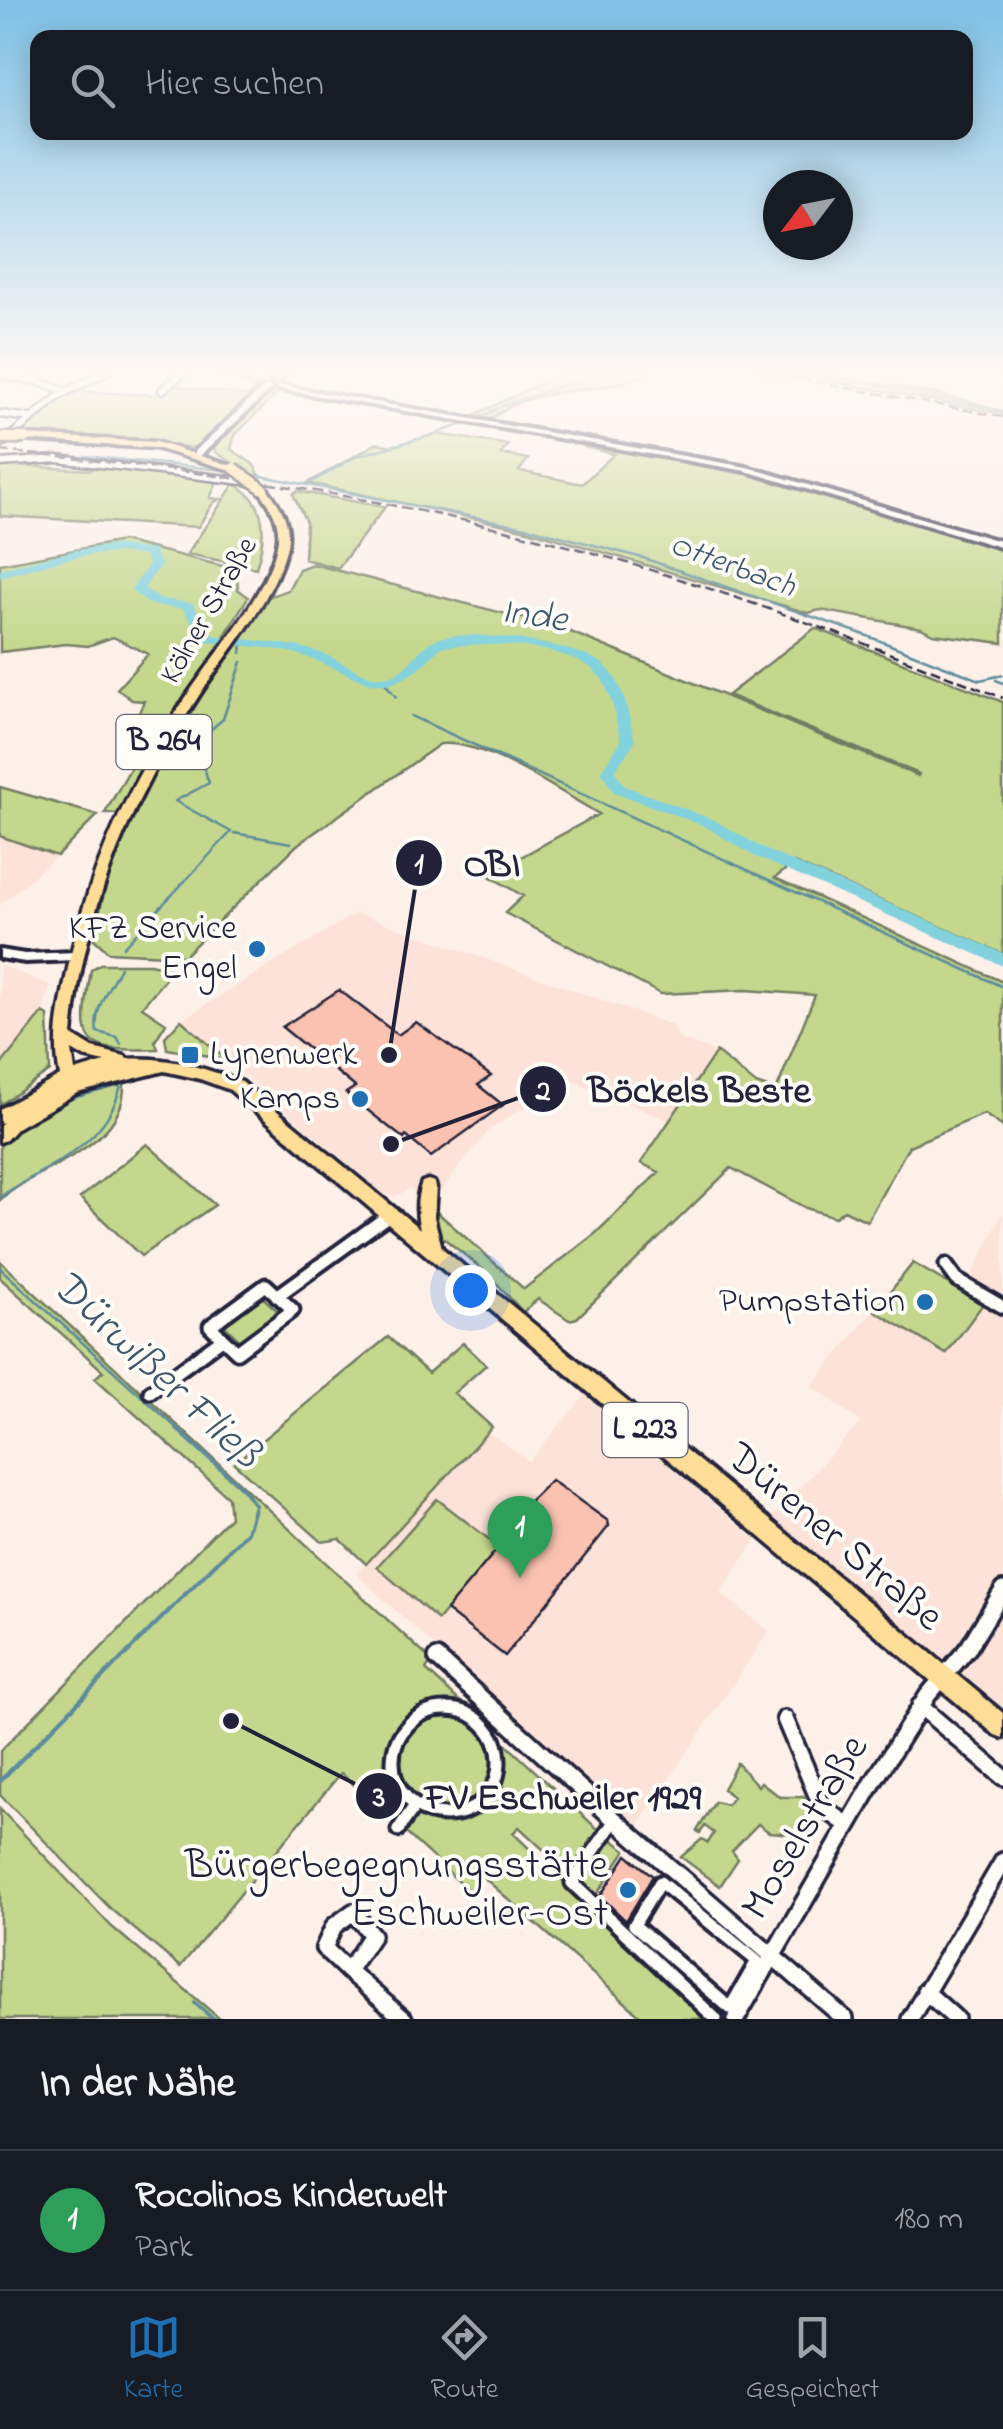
<!DOCTYPE html>
<html lang="de">
<meta charset="utf-8">
<style>
:root{--surface:#171b24;--page:#20242c;--text:#f1f3f6;--muted:#9ea1a6;--line:#363941;--accent:#1f6fb2}
body{margin:0;font-family:"Indie Flower",sans-serif;background:var(--page);color:var(--text)}
.compass{position:absolute;left:763px;top:170px;width:90px;height:90px;border-radius:50%;background:var(--surface);box-shadow:0 5px 25px #0003;rotate:238deg}
.you{position:absolute;left:470px;top:1290px;width:35px;height:35px;margin:-25px;border:8px solid #fff;border-radius:50%;background:#1a73e8;box-shadow:0 0 0 15px #1a73e833}
.badge{display:grid;place-items:center;width:65px;height:65px;border-radius:50%;background:var(--accent);color:#fff;font-size:32px;font-weight:700}
.pin{position:absolute;translate:-50% -82px;filter:drop-shadow(0 2px 5px #0008)}
.pin::after{content:'';position:absolute;top:52px;width:35px;height:30px;background:inherit;clip-path:polygon(0 0,100% 0,50% 100%)}
.list{margin:0;padding:0;list-style:none}
h2{display:flex;justify-content:space-between;align-items:center;height:130px;margin:0;padding:0 40px;font-size:42px}
h2 small{font-size:32px;font-weight:400;color:var(--muted)}
.list li{display:grid;grid-template-columns:65px 1fr auto;gap:30px;align-items:center;box-sizing:border-box;height:140px;padding:0 40px;border-top:2px solid var(--line)}
.list b{display:block;font-size:38px;white-space:nowrap}
.list p{margin:0;font-size:32px;white-space:nowrap;color:var(--muted)}
.list em{font-size:32px;font-style:normal;color:var(--muted)}
.icon{flex:none;width:55px;height:55px;fill:none;stroke:currentColor;stroke-width:2;stroke-linecap:round;stroke-linejoin:round}
.map{position:relative;flex:none;width:1003px;height:2019px;overflow:hidden}
.search{position:absolute;background:var(--surface);box-shadow:0 5px 25px #0003;left:30px;right:30px;top:30px;height:110px;display:flex;align-items:center;gap:25px;box-sizing:border-box;padding:0 35px;border-radius:20px;color:var(--muted);font-size:38px}
.sheet{height:270px;background:var(--surface)}
nav{display:flex;justify-content:space-around;align-items:center;box-sizing:border-box;height:140px;border-top:2px solid var(--line);background:var(--surface);font-size:28px;color:var(--muted)}
nav a{display:grid;justify-items:center;gap:5px}
nav .on{color:var(--accent)}
.map>svg:first-child{display:block}
</style>
<div class="map">
<svg width="1003" height="2019" viewBox="0 0 1003 2019">
<rect width="100%" height="100%" fill="#fdf0e9"/>
<filter id="ink" filterUnits="userSpaceOnUse"><feTurbulence type="fractalNoise" baseFrequency=".01" numOctaves="2"/><feDisplacementMap in="SourceGraphic" scale="20" xChannelSelector="R" yChannelSelector="G"/><feConvolveMatrix kernelMatrix="1 2 1 2 8 2 1 2 1" color-interpolation-filters="sRGB"/></filter>
<g filter="url(#ink)">
<path fill="#fce2d8" d="M0,836L57,856L0,905Z
M356,913L672,1025L679,1039L716,1052L672,1122L538,1066L523,1086L538,1098L488,1131L429,1205L410,1188L396,1196L382,1194L181,1020Z
M0,965L50,985L43,1013L0,1066Z
M1003,1213V1708L771,1519L861,1422L812,1386L913,1262L964,1291Z
M586,1394L756,1540L720,1593L769,1631L637,1826L589,1788L356,1574L488,1432L529,1461Z"/>
<path fill="#c4d78c" stroke="#737c64" stroke-width="2.5" d="M567,371H651C603,399 534,380 489,421L472,416Z
M778,371C812,371 983,398 1003,414Z
M242,381L255,385L257,392L199,445L191,448L126,438L13,436L65,391L155,395L168,385L247,396L253,389Z
M276,390H288L416,412L277,393L235,435L231,449L253,464L261,477L257,478L215,452L214,447L244,410Z
M437,434L508,445L501,454L528,459L519,471L582,484L614,454L585,447L590,442L771,478L996,547L1003,551V643L933,634L921,628L820,610L808,613L528,530L308,483L377,443L392,446Z
M96,464L218,479L210,498L220,499L213,503L198,527L0,516V465L91,470Z
M234,484C269,501 266,537 256,568L187,554Z
M296,491L385,507L338,568L304,559L306,522L293,494Z
M122,541L230,568L237,574L238,589L248,597L117,814L105,813L151,732L138,715L144,701L132,700L117,689L148,654L113,637L88,646L66,644L0,652V564Z
M312,564L561,628L918,776L919,774L728,695L815,628L1003,702V954L794,863L775,878L1003,982V1127L984,1114L909,1146L867,1221L844,1210L835,1217L806,1208L731,1168L577,1318L569,1320L538,1299L523,1312L487,1273L441,1236L429,1205L524,1289L596,1233L659,1172L641,1163L716,1052L756,1084L776,1091L815,995L746,990L661,994L505,913L523,896L488,875L599,814C560,792 484,739 440,744L297,845L184,956L108,952L94,939L109,869L142,792L262,599L288,590L299,569Z
M0,787L98,815L57,856L0,836Z
M100,964H150L173,969L142,1007L166,1023L155,1041L158,1049C78,1052 79,1045 91,970Z
M43,1013L48,1016L50,1071L0,1105V1066Z
M181,1020L235,1067L215,1057L167,1049L165,1037Z
M124,1082C127,1148 40,1164 0,1200V1146C37,1107 73,1095 124,1082Z
M147,1144L215,1205L141,1256L80,1198Z
M0,1261L432,1661L426,1670L593,1825L626,1850L595,1897L519,1827L513,1833L707,2019H644L482,1876L469,1891L341,1773L180,1967L113,1911L0,1795V1751L230,1517L228,1497L95,1378L103,1371L0,1278Z
M913,1263L983,1304L946,1354L875,1311Z
M260,1295L280,1313L241,1342L222,1323Z
M388,1337L428,1373L463,1343L466,1346L486,1365L454,1393L492,1427L366,1564L340,1539L322,1542L234,1463Z
M437,1499L499,1547L438,1620L377,1567Z
M737,1763L758,1786L761,1782L780,1797H804L810,1809L793,1834L769,1832L758,1824L732,1851L738,1859L720,1886L681,1857L702,1839L708,1843L714,1833L705,1826L700,1833L697,1831L715,1802L727,1805L733,1797L723,1789Z
M0,1809L112,1927L220,2019H0Z"/>
<g fill="none" stroke-linecap="round" stroke-linejoin="round">
<path stroke="#5c8c9d" stroke-width="2.5" d="M807,371L1003,411
M502,406L605,371
M478,419L498,408
M440,432L470,422
M85,456L233,471
M251,474L526,527L643,558L865,635L980,680L1003,675
M312,482L357,456L436,434
M241,653L242,644
M996,680L1003,683
M385,683L396,697
M411,716L1003,987
M234,833L291,843
M123,947L231,832L175,801L209,783L197,747L202,737L223,719L242,662
M120,967C110,988 93,1007 97,1032L117,1037L121,1044
M0,1197C48,1164 106,1147 121,1085L62,1101
M0,1268L180,1431"/>
<path stroke="#5c8c9d" stroke-width="4" d="M0,1781L247,1532L255,1505L242,1488L177,1429
M195,2003L213,2019"/>
<path fill="#82d2de" fill-rule="evenodd" d="M112,545L154,550L161,565L144,588L160,599L192,603L213,635C254,642 295,641 333,658C348,665 366,678 383,677C407,675 414,652 432,641C457,625 580,645 603,664C625,682 628,716 635,741L615,771L625,786L714,820L766,850L1003,953V966L754,856L704,826L614,792L601,771L621,741C616,722 613,698 603,681C580,642 481,642 441,647C379,714 366,674 297,654C267,645 235,647 204,641L183,609L151,605L133,592L131,589L149,565L145,556C95,546 48,565 0,577V569L75,550Z"/>
</g>
<path fill="#fbc2b1" stroke="#22223b" stroke-width="2.5" d="M339,990L398,1035L416,1022L491,1076L478,1085L503,1105L431,1157L406,1136L404,1139L346,1093L355,1087L282,1027Z
M551,1480L608,1521L609,1526L505,1656L446,1610L530,1510L524,1506Z
M627,1855L653,1876L626,1921L600,1896Z"/>
<g fill="none" stroke-linecap="round" stroke-linejoin="round">
<defs>
<path id="pedestrian" d="M393 1762a53 53 0 1 1 106 0a53 53 0 1 1-106 0Z
M615,1820L572,1883L716,2019
M398,1830L414,1807
M660,1882L757,1961L730,2008L634,1925Z"/>
<path id="minor-far2" d="M217,371L264,382
M0,375L37,381L65,391
M162,390L185,371
M0,414L31,418
M0,445L60,395L108,371
M0,463L58,459L252,482"/>
<path id="minor-far1" d="M946,1265L957,1280L1003,1307
M266,1285L293,1310L237,1352L210,1326Z
M277,1296L389,1215
M150,1392L222,1339"/>
<path id="minor" d="M437,1658L615,1820L845,2019
M920,1706L1003,1777
M785,1719L822,1807L848,1825
M353,1912L372,1935L348,1971L324,1948L334,1926Z
M348,1971L404,2019
M925,1991L956,2019
M736,2019L874,1781L928,1695L969,1647L1003,1590
M910,2019L1003,1861"/>
<path id="tertiary" d="M280,371H287L279,382H273L272,380Z
M277,385L747,467L1003,542V548L746,471L280,389H277Z
M265,386L272,388L200,456H194V452Z
M0,950L25,954L76,952L82,956L76,960L25,962L0,958Z"/>
<path id="primary" d="M25,435L156,442L239,468L234,471L155,448L22,440V436Z
M260,487H266C281,506 293,525 286,550C271,603 230,649 200,694C132,798 83,910 72,1035L93,1048L125,1056L127,1059C168,1056 204,1068 242,1082L420,1229C416,1214 416,1197 422,1182L428,1180L434,1182L436,1187L434,1217L442,1248L1003,1713V1738L995,1735L230,1090L200,1079L164,1071L77,1093L17,1128L6,1140L0,1142V1125L3,1122L0,1123V1109L60,1076C53,1043 59,1011 66,978C86,874 129,782 188,694C216,653 267,593 277,545C282,523 271,506 258,489ZM72,1050L84,1057L105,1062L75,1071Z"/>
</defs>
<use href="#pedestrian" stroke="#22223b" stroke-width="19"/>
<use href="#minor-far2" stroke="#22223b" stroke-width="11"/>
<use href="#minor-far1" stroke="#22223b" stroke-width="19"/>
<use href="#minor" stroke="#22223b" stroke-width="22"/>
<use href="#tertiary" stroke="#22223b" stroke-width="8"/>
<use href="#primary" stroke="#22223b" stroke-width="7"/>
<use href="#pedestrian" stroke="#fdfcf7" stroke-width="11"/>
<use href="#minor-far2" stroke="#fdfcf7" stroke-width="6"/>
<use href="#minor-far1" stroke="#fdfcf7" stroke-width="11"/>
<use href="#minor" stroke="#fdfcf7" stroke-width="15"/>
<use href="#tertiary" fill="#fdfcf7" fill-rule="evenodd"/>
<use href="#primary" fill="#fedd96" fill-rule="evenodd"/>
<path stroke="#22223b" stroke-width="2.5" stroke-dasharray="10 5" stroke-linecap="butt" d="M757,371L1003,417
M0,451C169,467 336,489 501,529C673,570 839,632 1003,698"/>
<defs>
<path id="primary-bridge" d="M0,438H25
M234,468L263,489"/>
</defs>
<use href="#primary-bridge" stroke="#22223b" stroke-width="15" stroke-linecap="butt"/>
<use href="#primary-bridge" stroke="#fedd96" stroke-width="10"/>
</g>
</g>
<linearGradient id="sky" x2="0" y2="1"><stop stop-color="#7fc0e4"/><stop offset="0.57" stop-color="#fef8f5"/><stop offset="1" stop-color="#fef8f5" stop-opacity="0"/></linearGradient>
<rect width="1003" height="654" fill="url(#sky)"/>
<g fill="#1f6fb2" stroke="#fdfcf7" stroke-width="4">
<circle cx="257" cy="949" r="10"/>
<rect x="180" y="1045" width="20" height="20" rx="5"/>
<circle cx="360" cy="1099" r="10"/>
<circle cx="925" cy="1302" r="10"/>
<circle cx="628" cy="1890" r="10"/>
</g>
<g text-anchor="middle" dominant-baseline="central" stroke-width="8" stroke-linejoin="round" paint-order="stroke">
<g font-size="30" fill="#22223b" stroke="#fdfcf7">
<text transform="translate(210 611) rotate(-60)">Kölner Straße</text>
</g>
<g font-size="32" font-style="italic" fill="#3f576c" stroke="#fdfcf7">
<text transform="translate(732 567) rotate(20)">Otterbach</text>
</g>
<g fill="#fdfcf7" stroke="#646373" stroke-width="2.5">
<rect x="116.5" y="715" width="95" height="54" rx="8"/>
<rect x="602.5" y="1403" width="85" height="54" rx="8"/>
</g>
<g font-size="32" font-weight="bold" fill="#22223b">
<text x="164" y="742">B 264</text>
<text x="645" y="1430">L 223</text>
</g>
<g font-size="35" fill="#22223b" stroke="#fdfcf7" text-anchor="end">
<text x="237" y="929">KFZ Service<tspan x="237" dy="40">Engel</tspan></text>
<text x="210" y="1055" text-anchor="start">Lynenwerk</text>
<text x="340" y="1099">Kamps</text>
<text x="905" y="1302">Pumpstation</text>
</g>
<g font-size="38" font-style="italic" fill="#3f576c" stroke="#fdfcf7">
<text transform="translate(534 617) rotate(9)">Inde</text>
</g>
<g font-size="42" fill="#22223b" stroke="#fdfcf7">
<text transform="translate(834 1538) rotate(40)">Dürener Straße</text>
<text transform="translate(806 1828) rotate(-59)">Moselstraße</text>
</g>
<g font-size="42" fill="#22223b" stroke="#fdfcf7" text-anchor="end">
<text x="608" y="1866">Bürgerbegegnungsstätte<tspan x="608" dy="48">Eschweiler-Ost</tspan></text>
</g>
<g font-size="45" font-style="italic" fill="#3f576c" stroke="#fdfcf7">
<text transform="translate(155 1371) rotate(43)">Dürwißer Fließ</text>
</g>
</g>
<path fill="none" stroke="#22223b" stroke-width="4" d="M389 1055L419 863M391 1144L543 1089M231 1721L379 1796"/>
<g fill="#22223b" stroke="#fdfcf7" stroke-width="4">
<circle cx="389" cy="1055" r="10"/>
<circle cx="391" cy="1144" r="10"/>
<circle cx="231" cy="1721" r="10"/>
<circle cx="419" cy="863" r="25"/>
<circle cx="543" cy="1089" r="25"/>
<circle cx="379" cy="1796" r="25"/>
</g>
<g font-size="30" text-anchor="middle" font-weight="bold" fill="#fff">
<text x="419" y="873">1</text>
<text x="543" y="1100">2</text>
<text x="379" y="1806">3</text>
</g>
<g font-size="38" text-anchor="middle" font-weight="bold" fill="#22223b" stroke="#fdfcf7" stroke-width="8" stroke-linejoin="round" paint-order="stroke">
<text x="492" y="876">OBI</text>
<text x="699" y="1102">Böckels Beste</text>
<text x="563" y="1809">FV Eschweiler 1929</text>
</g>
</svg>
<svg class="compass" viewBox="-18 -18 36 36"><path d="M0-13l5 13h-10z" fill="#e53935"/><path d="M0 13l5-13h-10z" fill="#9ea1a6"/></svg>
<div class="you"></div>
<div class="pin badge" style="left:520px;top:1578px;background:#2e9e5b">1</div>
<div class="search"><svg class="icon" aria-label="search" viewBox="0 0 24 24"><circle cx="10" cy="10" r="6"/><path d="M15 15l6 6"/></svg>Hier suchen</div>
</div>
<section class="sheet">
<h2>In der Nähe<small></small></h2>
<ul class="list">
<li><span class="badge" style="background:#2e9e5b">1</span><div><b>Rocolinos Kinderwelt</b><p>Park</p></div><em>180 m</em></li>
</ul>
</section>
<nav>
<a class="on"><svg class="icon" aria-label="map" viewBox="0 0 24 24"><path d="M3 6l6-2 6 2 6-2v14l-6 2-6-2-6 2zM9 4v14M15 6v14"/></svg>Karte</a>
<a><svg class="icon" aria-label="directions" viewBox="0 0 24 24"><path d="M12 3l9 9-9 9-9-9zM9 14v-3h6M13 9l2 2-2 2"/></svg>Route</a>
<a><svg class="icon" aria-label="saved" viewBox="0 0 24 24"><path d="M7 4h10v16l-5-4-5 4z"/></svg>Gespeichert</a>
</nav>
